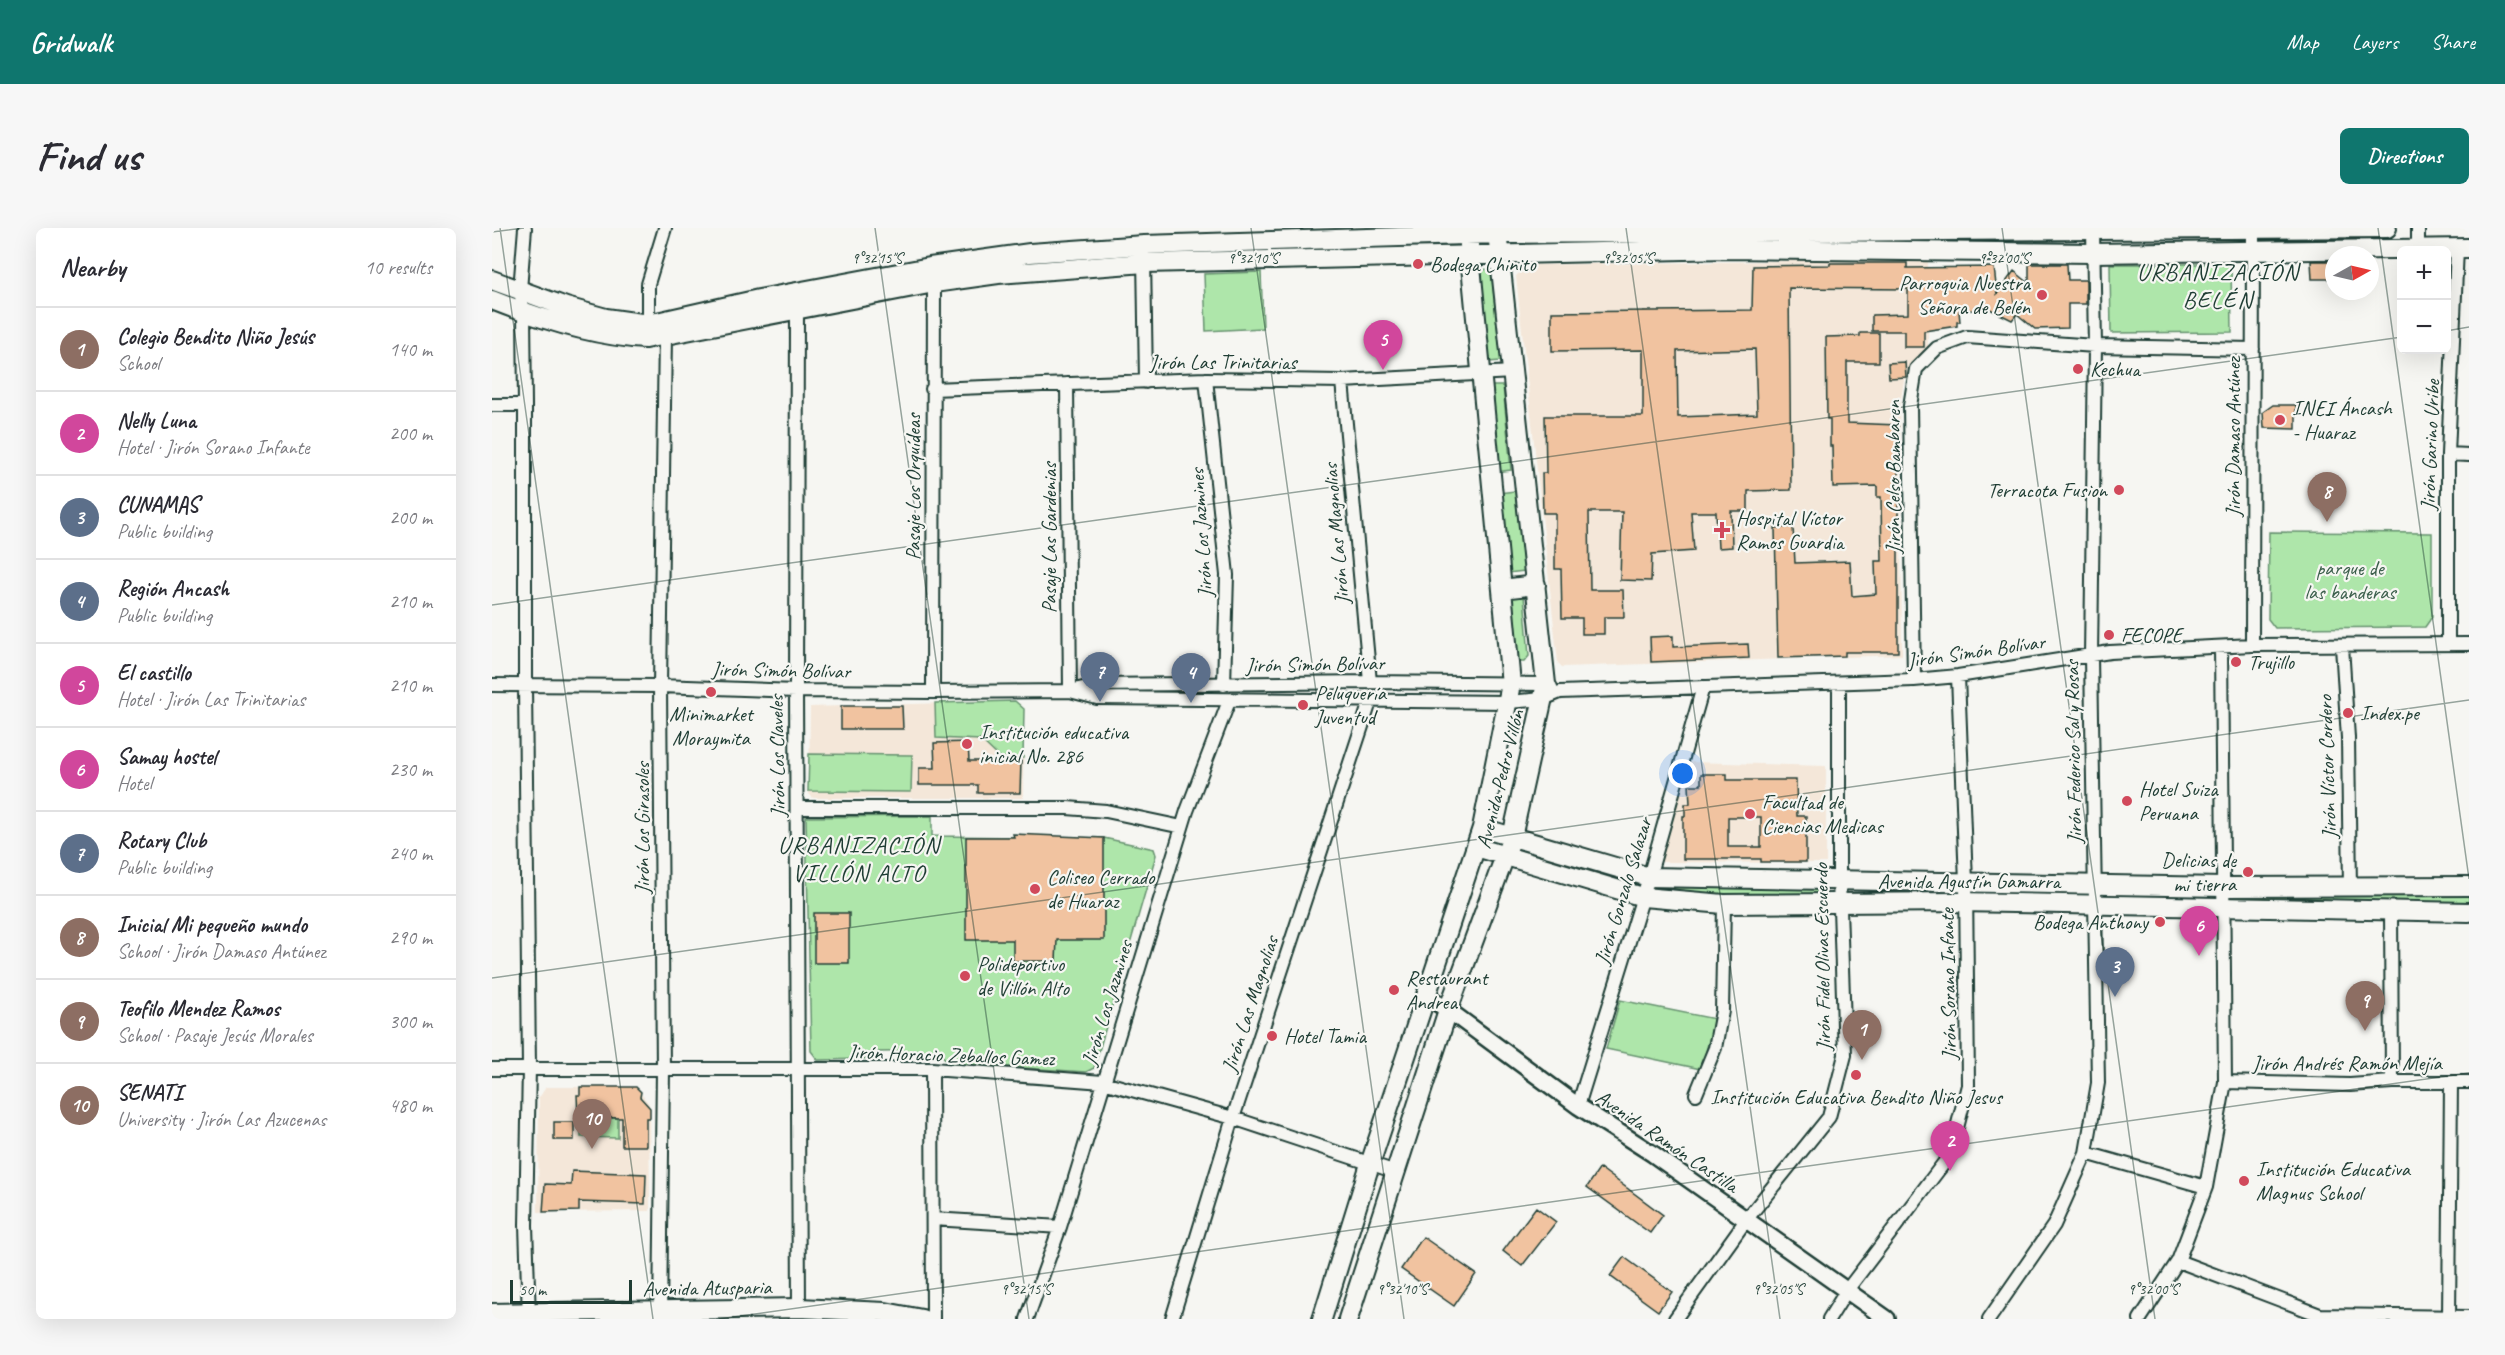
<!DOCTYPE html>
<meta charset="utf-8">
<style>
:root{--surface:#fff;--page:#f7f7f7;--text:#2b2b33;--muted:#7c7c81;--line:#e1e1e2;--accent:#0f766e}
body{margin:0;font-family:Caveat,sans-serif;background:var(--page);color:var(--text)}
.controls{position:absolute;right:18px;top:18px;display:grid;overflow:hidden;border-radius:9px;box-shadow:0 6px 24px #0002}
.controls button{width:54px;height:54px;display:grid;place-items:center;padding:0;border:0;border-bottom:2px solid var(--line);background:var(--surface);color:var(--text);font:30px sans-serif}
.compass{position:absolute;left:1833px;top:18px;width:54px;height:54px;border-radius:50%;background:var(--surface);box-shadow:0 6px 24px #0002;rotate:82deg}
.scale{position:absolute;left:18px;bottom:15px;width:122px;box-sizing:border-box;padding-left:6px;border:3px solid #1f3d34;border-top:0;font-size:16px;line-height:21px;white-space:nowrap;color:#1f3d34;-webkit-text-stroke:4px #f6f6f2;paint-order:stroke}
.you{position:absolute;left:1191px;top:546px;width:21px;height:21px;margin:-15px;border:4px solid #fff;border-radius:50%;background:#1a73e8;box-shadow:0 0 0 9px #1a73e833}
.badge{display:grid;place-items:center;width:39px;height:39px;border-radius:50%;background:var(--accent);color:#fff;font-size:20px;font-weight:700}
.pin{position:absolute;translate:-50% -50px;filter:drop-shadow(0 2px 3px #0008)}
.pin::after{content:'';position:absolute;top:32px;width:21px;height:18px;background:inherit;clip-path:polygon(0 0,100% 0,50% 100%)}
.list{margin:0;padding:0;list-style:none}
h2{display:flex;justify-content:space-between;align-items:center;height:78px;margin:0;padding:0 24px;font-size:26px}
h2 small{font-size:20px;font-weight:400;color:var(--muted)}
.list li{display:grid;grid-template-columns:39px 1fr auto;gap:18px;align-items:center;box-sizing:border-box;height:84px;padding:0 24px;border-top:2px solid var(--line)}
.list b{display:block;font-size:22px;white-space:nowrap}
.list p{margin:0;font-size:20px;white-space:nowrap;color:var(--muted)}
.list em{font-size:20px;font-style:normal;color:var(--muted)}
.map{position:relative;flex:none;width:1977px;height:1091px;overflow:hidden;border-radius:9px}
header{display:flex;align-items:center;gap:36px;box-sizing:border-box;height:84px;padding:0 30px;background:var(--accent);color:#fff}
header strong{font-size:28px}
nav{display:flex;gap:33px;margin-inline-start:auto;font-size:21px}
.intro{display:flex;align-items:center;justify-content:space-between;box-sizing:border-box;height:144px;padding:0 36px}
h1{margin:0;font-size:42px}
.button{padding:15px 27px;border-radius:9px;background:var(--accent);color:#fff;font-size:21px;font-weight:700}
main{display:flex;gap:36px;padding:0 36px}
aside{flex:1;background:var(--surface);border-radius:9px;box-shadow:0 6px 24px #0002}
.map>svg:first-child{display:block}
</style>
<header>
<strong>Gridwalk</strong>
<nav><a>Map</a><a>Layers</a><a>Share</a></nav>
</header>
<div class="intro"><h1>Find us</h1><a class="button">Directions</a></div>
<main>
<aside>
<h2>Nearby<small>10 results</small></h2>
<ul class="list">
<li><span class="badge" style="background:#8d6e63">1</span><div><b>Colegio Bendito Niño Jesús</b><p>School</p></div><em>140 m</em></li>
<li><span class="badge" style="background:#d1479c">2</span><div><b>Nelly Luna</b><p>Hotel · Jirón Sorano Infante</p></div><em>200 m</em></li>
<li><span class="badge" style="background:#5c6f8a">3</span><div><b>CUNAMAS</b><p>Public building</p></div><em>200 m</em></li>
<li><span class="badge" style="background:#5c6f8a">4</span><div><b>Región Ancash</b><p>Public building</p></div><em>210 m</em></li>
<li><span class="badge" style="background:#d1479c">5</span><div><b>El castillo</b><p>Hotel · Jirón Las Trinitarias</p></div><em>210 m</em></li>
<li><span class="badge" style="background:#d1479c">6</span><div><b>Samay hostel</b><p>Hotel</p></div><em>230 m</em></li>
<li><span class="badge" style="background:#5c6f8a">7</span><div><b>Rotary Club</b><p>Public building</p></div><em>240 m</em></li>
<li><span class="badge" style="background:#8d6e63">8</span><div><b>Inicial Mi pequeño mundo</b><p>School · Jirón Damaso Antúnez</p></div><em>290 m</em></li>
<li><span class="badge" style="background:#8d6e63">9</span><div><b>Teofilo Mendez Ramos</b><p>School · Pasaje Jesús Morales</p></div><em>300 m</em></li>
<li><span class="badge" style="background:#8d6e63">10</span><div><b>SENATI</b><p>University · Jirón Las Azucenas</p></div><em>480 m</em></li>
</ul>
</aside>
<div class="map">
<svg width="1977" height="1091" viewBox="0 0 1977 1091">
<rect width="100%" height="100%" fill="#f6f6f2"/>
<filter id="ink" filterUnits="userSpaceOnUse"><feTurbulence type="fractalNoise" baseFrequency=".0167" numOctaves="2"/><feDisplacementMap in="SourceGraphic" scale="12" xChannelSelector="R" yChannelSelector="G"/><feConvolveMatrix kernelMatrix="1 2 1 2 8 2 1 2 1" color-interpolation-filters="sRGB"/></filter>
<g filter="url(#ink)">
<path fill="#f4e7d9" d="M1436,31V118L1424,130L1412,152L1408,177L1410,427L1070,439L1066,435L1024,48L1036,37Z
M523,473L532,481L531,570H321L317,566L318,479Z
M1198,534L1334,538V635L1168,634Z
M54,859H144L157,876L158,983L46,984L47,870Z"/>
<path fill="#aee6aa" stroke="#66926f" stroke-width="1.5" d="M1618,36H1739L1740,104L1619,105Z
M999,41L1009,133L996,134L986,42Z
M769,44L771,100L714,103L712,46Z
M997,158H1011L1019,242L1003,244Z
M1023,263L1032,343L1016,345L1007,265Z
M1777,304L1940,305V389L1933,399L1783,400L1776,391Z
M1032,368L1037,428L1032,434H1026L1017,370Z
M523,473L532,481L531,530H508L489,512L444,510L443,475Z
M317,526L420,527L419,564L316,563Z
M440,588V608L612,610L662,621L664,627L602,840L594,844L457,835L446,823L385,824L372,831L326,832L319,823L314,589Z
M1026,618L1133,650L1130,658L1024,626Z
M1163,655L1333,660L1334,670L1162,667Z
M1381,657L1467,658L1468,670L1381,668Z
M1739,662H1977V679L1739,675Z
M1128,772L1223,791L1209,841L1114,821Z
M89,889L126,890V910L89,909Z"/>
<path fill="#f1c3a0" stroke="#1f3d34" stroke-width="1.5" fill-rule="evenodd" d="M1819,33H1842V51H1820Z
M1338,35H1415V40L1502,39L1505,66L1522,43L1537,55V36H1575L1576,52H1594V76H1576V100L1543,101L1525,86L1520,92L1498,81L1467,83L1468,94H1465V98L1432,103V119H1412V103H1380V87L1416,86V61L1297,60L1299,262L1256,263V283H1239L1240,319L1226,320L1224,284H1199L1202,323L1160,326L1159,353L1128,352L1130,284H1097L1098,362H1131L1132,389H1112V406H1090V390H1070L1069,341H1063V285H1051L1050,245H1054L1053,188H1151V122L1060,123V84L1260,82L1261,38L1338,37ZM1263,121L1265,186L1186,189L1185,123Z
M1368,105H1387V134H1355V195L1406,197V424H1353V428L1286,430L1283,300L1301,299L1303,335L1358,333L1360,368L1384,366L1383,333H1390L1389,269H1385V258L1341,259L1340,218H1338V191H1335L1334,109L1368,108Z
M1413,134L1414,149L1397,150L1396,135Z
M1781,177H1804V201L1772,200L1771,184Z
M1181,408V419L1256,416L1257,430L1159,434L1158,409Z
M349,478H410L411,501H349Z
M476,514L477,533H529L528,565H486V557H427V540H443L442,515Z
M1209,546H1235V552H1304L1305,588H1314V634H1269V631H1191V588H1193V576H1198L1197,557H1209ZM1236,589H1269V619H1236Z
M521,606L612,610V712H565L564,733H521V712H474V609H522Z
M322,685H357V735H322Z
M88,859H144L149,864L148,869L158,880V890H154V918H130V890L86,889L85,867H88Z
M62,894H82V912H62Z
M1108,940L1171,987L1158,1005L1095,959Z
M80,943L154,946L153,976L87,974V983L51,984L53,956L79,957Z
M1044,979L1064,994L1030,1038L1011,1023Z
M931,1009L984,1046L962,1078L909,1041Z
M1132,1029L1180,1064L1166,1083L1118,1048Z"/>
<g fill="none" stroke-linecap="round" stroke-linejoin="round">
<defs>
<path id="minor" d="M33,0L28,62L32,85L33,177V457L37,840L34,997L37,1090
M1926,0V21
M652,29L654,154
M305,83L304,463L307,1080
M156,96V56L173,0
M714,151L735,347L732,457
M850,153L878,454
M575,156L578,463
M440,161L714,151L850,153L1021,144
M0,177H33
M1956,226L1977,227
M1956,415V226L1965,20
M1760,417L1761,1
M1850,418L1856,510L1858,660
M1422,452L1418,178L1424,141L1445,120L1475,109L1603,118L1761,121
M0,457L168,458L304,463L441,464L578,463L604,457L878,454L1054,456L1059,459
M578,463L605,470L1016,474L1051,471L1068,464L1422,452L1466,448L1618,424L1760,417L1977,416
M441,464L442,55
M305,580H575L614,583L690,599
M1899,682L1900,854
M0,841H440L611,854L741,890L904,944
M440,841L441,1091
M1733,854L1858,857L1900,854H1977
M1204,866L1223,820L1230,783L1232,676
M1086,878L1157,649L1211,459
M1594,925L1714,959
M441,991L568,999
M1686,1033L1828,1087L1977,1089
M168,1090L171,842L168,458L173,108
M535,1091L568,999L695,583L737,473
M680,1091L741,890L878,474
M1183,1091L1254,992L1337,889L1353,827L1347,651V457
M1337,1091L1355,1062L1458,927L1476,857L1474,654L1466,448
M1497,1091L1562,997L1594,925L1606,855L1599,429L1603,118L1601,0
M1648,1091L1686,1033L1714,959L1733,854L1729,419
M1957,1091L1959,854"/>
<path id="tertiary" d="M933,767L956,782L1086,878L1161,926L1395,1091"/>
<path id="secondary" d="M0,52L74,79L114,90L156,96L267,71L438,39L538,25L652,17L1005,6L1895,0
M0,72C48,91 102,108 153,111L442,55L506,46L653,35L1234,21L1601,25L1977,20
M1010,361L1044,357
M990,600L1157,649L1732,659L1977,658
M984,619L1151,669L1232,676L1467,674L1977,684
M0,1085L307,1080L393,1084L430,1091
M830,1091L878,936L990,600L1019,456L977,17
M856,1091L956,782L1020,609L1054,456L1006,13"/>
</defs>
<use href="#minor" stroke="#1f3d34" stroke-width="16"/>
<use href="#tertiary" stroke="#1f3d34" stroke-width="20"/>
<use href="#secondary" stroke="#1f3d34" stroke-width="22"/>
<use href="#minor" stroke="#f6f6f2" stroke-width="12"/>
<use href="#tertiary" stroke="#f6f6f2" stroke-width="15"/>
<use href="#secondary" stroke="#f6f6f2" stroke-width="18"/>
</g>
</g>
<path fill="none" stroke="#1f3d34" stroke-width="1.5" stroke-opacity="0.45" d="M8,0L161,1091M383,0L537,1091M759,0L912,1091M1134,0L1288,1091M1510,0L1663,1091M1886,0L1977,651M0,4L32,0M1954,103L1977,99M0,377L1910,109M0,750L1977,472M227,1091L1977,845"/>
<g fill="#d1495b" stroke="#f6f6f2" stroke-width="2">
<circle cx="926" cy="36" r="6"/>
<circle cx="1550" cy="67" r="6"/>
<circle cx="1586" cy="141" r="6"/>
<circle cx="1788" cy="192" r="6"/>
<circle cx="1627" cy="262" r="6"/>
<path d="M1227 293h6v6h6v6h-6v6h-6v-6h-6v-6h6z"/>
<circle cx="1617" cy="407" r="6"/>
<circle cx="1744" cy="434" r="6"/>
<circle cx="219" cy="464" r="6"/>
<circle cx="811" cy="477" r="6"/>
<circle cx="1856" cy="485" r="6"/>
<circle cx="475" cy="516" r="6"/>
<circle cx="1635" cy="573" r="6"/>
<circle cx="1258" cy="586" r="6"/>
<circle cx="1756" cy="644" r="6"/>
<circle cx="543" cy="661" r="6"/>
<circle cx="1668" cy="694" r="6"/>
<circle cx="473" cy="748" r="6"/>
<circle cx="902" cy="762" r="6"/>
<circle cx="780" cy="808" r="6"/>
<circle cx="1364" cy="847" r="6"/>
<circle cx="1752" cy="953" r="6"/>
</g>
<g text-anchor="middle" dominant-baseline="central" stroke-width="4.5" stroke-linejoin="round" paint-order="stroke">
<g font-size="21" fill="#1f3d34" stroke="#f6f6f2" text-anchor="start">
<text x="938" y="36">Bodega Chinito</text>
<text x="1538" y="55" text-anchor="end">Parroquia Nuestra<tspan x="1538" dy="24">Señora de Belén</tspan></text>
<text x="1598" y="141">Kechua</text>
<text x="1800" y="180">INEI Áncash<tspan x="1800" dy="24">- Huaraz</tspan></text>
<text x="1615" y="262" text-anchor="end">Terracota Fusion</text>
<text x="1244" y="290">Hospital Víctor<tspan x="1244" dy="24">Ramos Guardia</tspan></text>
<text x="1629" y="407">FECOPE</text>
<text x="1756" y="434">Trujillo</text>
<text x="823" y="465">Peluquería<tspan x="823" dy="24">Juventud</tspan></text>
<text x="1868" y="485">Index.pe</text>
<text x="219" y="486" text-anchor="middle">Minimarket<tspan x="219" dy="24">Moraymita</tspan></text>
<text x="487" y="504">Institución educativa<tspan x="487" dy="24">inicial No. 286</tspan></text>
<text x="1647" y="561">Hotel Suiza<tspan x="1647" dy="24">Peruana</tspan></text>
<text x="1270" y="574">Facultad de<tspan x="1270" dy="24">Ciencias Medicas</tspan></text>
<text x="1744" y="632" text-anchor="end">Delicias de<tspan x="1744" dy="24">mi tierra</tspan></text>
<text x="555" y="649">Coliseo Cerrado<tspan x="555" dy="24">de Huaraz</tspan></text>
<text x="1656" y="694" text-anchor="end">Bodega Anthony</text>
<text x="485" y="736">Polideportivo<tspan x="485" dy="24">de Villón Alto</tspan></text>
<text x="914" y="750">Restaurant<tspan x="914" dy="24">Andrea</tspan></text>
<text x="792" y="808">Hotel Tamia</text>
<text x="1364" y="869" text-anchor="middle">Institución Educativa Bendito Niño Jesus</text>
<text x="1764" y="941">Institución Educativa<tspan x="1764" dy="24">Magnus School</tspan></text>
</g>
<g font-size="21" fill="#1f3d34" stroke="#f6f6f2">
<text x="731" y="134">Jirón Las Trinitarias</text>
<text transform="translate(1741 209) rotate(-90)">Jirón Damaso Antúnez</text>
<text transform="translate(1938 217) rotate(-88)">Jirón Garino Uribe</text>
<text transform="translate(1401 249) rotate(-90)">Jirón Celso Bambaren</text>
<text transform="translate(421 259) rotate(-90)">Pasaje Los Orquídeas</text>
<text transform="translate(709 305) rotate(-94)">Jirón Los Jazmines</text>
<text transform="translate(844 306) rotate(-95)">Jirón Las Magnolias</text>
<text transform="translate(557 310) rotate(-90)">Pasaje Las Gardenias</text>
<text transform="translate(1484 423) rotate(-8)">Jirón Simón Bolívar</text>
<text transform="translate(823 436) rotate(-1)">Jirón Simón Bolívar</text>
<text transform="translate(289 442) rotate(1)">Jirón Simón Bolívar</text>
<text transform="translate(1581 524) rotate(-91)">Jirón Federico Sal y Rosas</text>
<text transform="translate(285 528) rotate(-91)">Jirón Los Claveles</text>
<text transform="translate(1835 539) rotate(-92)">Jirón Víctor Cordero</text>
<text transform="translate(1008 551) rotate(-76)">Avenida Pedro Villón</text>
<text transform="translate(150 600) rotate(-90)">Jirón Los Girasoles</text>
<text x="1477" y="653">Avenida Agustín Gamarra</text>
<text transform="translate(1131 663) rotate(-73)">Jirón Gonzalo Salazar</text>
<text transform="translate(1330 729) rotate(-91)">Jirón Fidel Olivas Escuerdo</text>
<text transform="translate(1456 756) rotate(-91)">Jirón Sorano Infante</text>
<text transform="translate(615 775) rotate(-73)">Jirón Los Jazmines</text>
<text transform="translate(758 776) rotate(-72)">Jirón Las Magnolias</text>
<text transform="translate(459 827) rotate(2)">Jirón Horacio Zeballos Gamez</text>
<text x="1855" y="835">Jirón Andrés Ramón Mejía</text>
<text transform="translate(1175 913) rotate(34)">Avenida Ramón Castilla</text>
<text transform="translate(215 1060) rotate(-1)">Avenida Atusparia</text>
</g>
<g font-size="21" fill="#3c5f4c" stroke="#f6f6f2">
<text x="1858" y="340">parque de<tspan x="1858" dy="24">las banderas</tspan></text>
</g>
<g font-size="24" letter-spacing="1.5" fill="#1f3d34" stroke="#f6f6f2">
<text x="1726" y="44">URBANIZACIÓN<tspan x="1726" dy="28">BELÉN</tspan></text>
<text x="367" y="617">URBANIZACIÓN<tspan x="367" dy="28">VILLÓN ALTO</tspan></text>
</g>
</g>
<g font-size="15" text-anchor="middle" fill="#1f3d34" stroke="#f6f6f2" stroke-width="4.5" stroke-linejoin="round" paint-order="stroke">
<text x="385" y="35">9°32'15"S</text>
<text x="761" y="35">9°32'10"S</text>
<text x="1136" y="35">9°32'05"S</text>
<text x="1512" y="35">9°32'00"S</text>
<text x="534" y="1066">9°32'15"S</text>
<text x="910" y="1066">9°32'10"S</text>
<text x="1286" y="1066">9°32'05"S</text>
<text x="1661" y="1066">9°32'00"S</text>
</g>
</svg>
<div class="controls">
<button>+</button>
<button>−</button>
</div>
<svg class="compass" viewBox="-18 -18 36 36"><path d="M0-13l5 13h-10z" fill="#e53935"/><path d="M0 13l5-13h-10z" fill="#7c7c81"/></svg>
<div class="scale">50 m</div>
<div class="you"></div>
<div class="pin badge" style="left:1370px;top:832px;background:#8d6e63">1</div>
<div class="pin badge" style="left:1458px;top:943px;background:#d1479c">2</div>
<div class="pin badge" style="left:1623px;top:769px;background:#5c6f8a">3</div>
<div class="pin badge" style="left:699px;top:475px;background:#5c6f8a">4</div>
<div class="pin badge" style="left:891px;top:142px;background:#d1479c">5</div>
<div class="pin badge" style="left:1707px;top:728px;background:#d1479c">6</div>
<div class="pin badge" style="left:608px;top:474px;background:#5c6f8a">7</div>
<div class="pin badge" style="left:1835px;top:294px;background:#8d6e63">8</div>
<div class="pin badge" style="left:1873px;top:803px;background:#8d6e63">9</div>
<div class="pin badge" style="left:100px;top:921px;background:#8d6e63">10</div>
</div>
</main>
